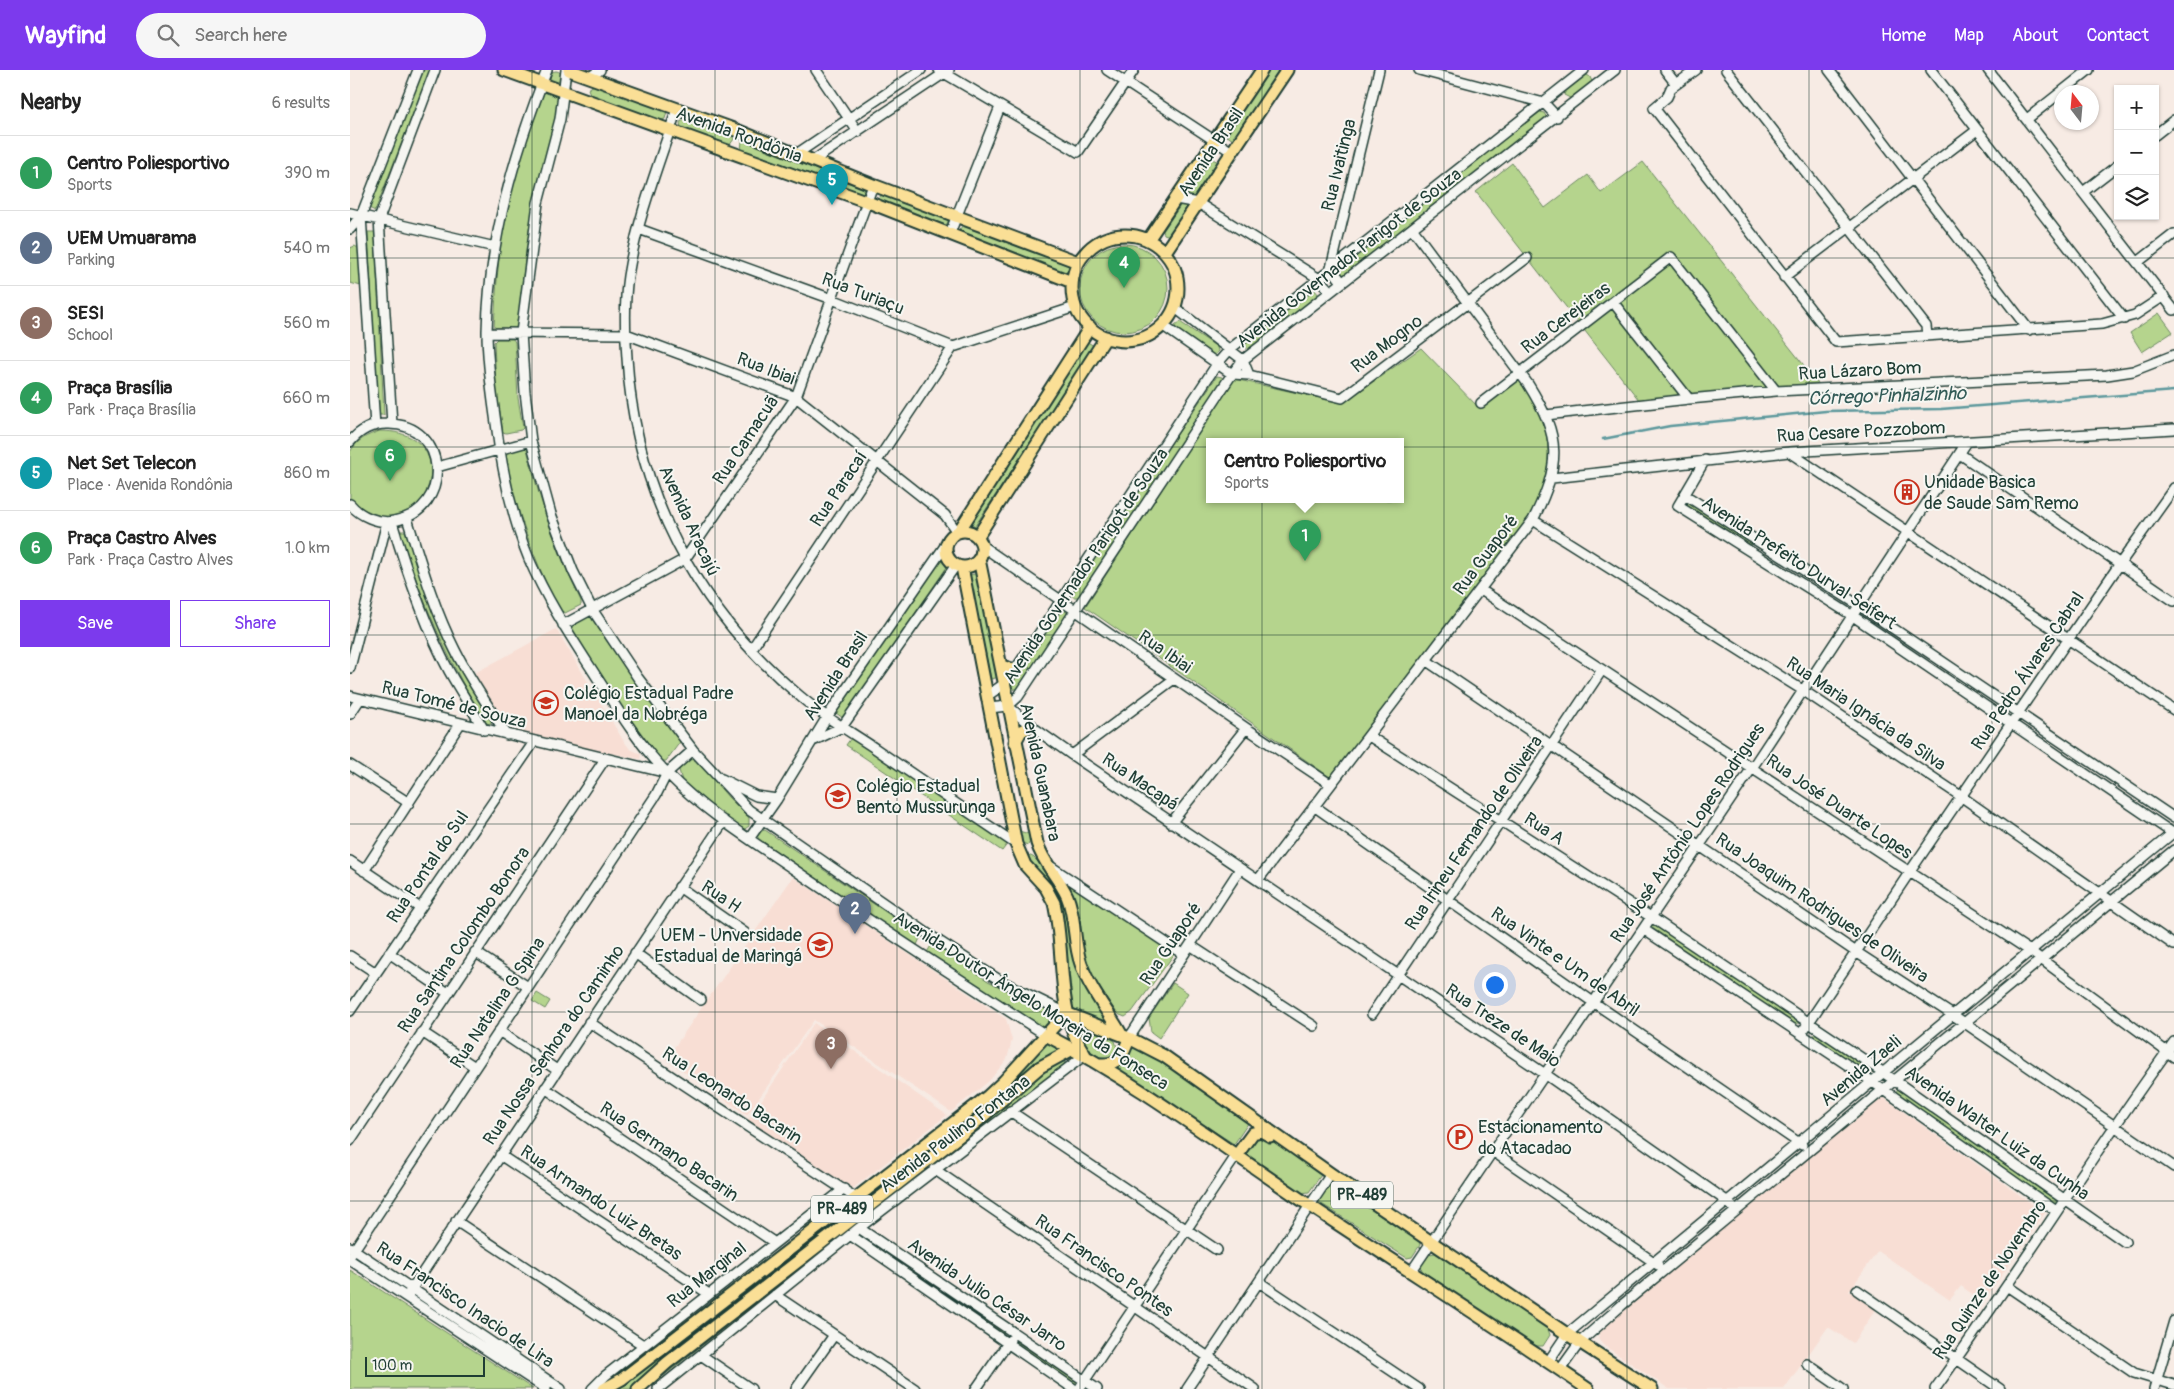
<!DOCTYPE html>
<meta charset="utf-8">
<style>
:root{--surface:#fff;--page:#f6f6f6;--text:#222;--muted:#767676;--line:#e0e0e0;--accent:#7c3aed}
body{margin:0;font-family:Pangolin,sans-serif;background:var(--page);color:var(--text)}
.controls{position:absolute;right:15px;top:15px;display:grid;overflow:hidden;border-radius:0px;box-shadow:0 1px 4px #0004}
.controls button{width:45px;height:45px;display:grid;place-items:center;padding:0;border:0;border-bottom:1px solid var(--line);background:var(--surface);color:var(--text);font:25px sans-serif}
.compass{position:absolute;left:1704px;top:15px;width:45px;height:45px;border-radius:50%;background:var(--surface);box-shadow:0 1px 4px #0004;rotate:344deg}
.scale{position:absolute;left:15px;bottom:12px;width:120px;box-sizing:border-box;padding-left:5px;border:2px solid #1f3d34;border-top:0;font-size:14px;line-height:18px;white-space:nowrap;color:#1f3d34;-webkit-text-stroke:4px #f6f6f2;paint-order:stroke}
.you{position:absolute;left:1144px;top:914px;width:18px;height:18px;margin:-12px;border:4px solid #fff;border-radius:50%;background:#1a73e8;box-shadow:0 0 0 8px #1a73e833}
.badge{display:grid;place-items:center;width:32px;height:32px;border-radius:50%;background:var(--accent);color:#fff;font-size:16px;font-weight:700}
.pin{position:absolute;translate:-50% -41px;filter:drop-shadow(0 1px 2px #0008)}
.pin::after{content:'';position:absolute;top:26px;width:18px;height:15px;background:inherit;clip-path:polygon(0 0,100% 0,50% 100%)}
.popup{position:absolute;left:856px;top:368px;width:198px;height:65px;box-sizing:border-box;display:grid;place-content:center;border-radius:0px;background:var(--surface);filter:drop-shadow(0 1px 4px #0005);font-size:16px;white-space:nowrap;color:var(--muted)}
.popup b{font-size:19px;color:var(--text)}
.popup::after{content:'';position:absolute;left:50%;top:100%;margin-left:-10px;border:10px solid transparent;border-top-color:var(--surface)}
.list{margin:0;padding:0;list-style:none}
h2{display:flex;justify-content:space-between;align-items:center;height:65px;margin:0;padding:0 20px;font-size:21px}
h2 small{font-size:16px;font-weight:400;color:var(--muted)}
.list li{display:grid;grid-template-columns:32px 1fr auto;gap:15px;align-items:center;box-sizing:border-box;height:75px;padding:0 20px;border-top:1px solid var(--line)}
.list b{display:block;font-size:19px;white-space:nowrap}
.list p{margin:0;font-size:16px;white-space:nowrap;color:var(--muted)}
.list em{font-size:16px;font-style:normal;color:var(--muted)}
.actions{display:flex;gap:10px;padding:15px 20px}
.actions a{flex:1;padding:11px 0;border:1px solid var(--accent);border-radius:0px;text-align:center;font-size:18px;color:var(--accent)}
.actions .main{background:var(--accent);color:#fff}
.icon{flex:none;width:28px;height:28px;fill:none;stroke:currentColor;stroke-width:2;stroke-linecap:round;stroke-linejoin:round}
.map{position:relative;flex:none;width:1824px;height:1319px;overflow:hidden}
header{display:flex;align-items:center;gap:30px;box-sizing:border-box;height:70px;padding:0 25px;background:var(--accent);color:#fff}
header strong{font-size:24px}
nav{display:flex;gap:28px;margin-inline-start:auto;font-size:18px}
.search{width:350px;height:45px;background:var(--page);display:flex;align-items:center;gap:12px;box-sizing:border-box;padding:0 18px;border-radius:28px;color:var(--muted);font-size:19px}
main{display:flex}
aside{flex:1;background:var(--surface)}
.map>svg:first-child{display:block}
</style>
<header>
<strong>Wayfind</strong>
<div class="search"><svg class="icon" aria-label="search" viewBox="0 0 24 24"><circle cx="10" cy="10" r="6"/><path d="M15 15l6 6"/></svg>Search here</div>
<nav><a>Home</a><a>Map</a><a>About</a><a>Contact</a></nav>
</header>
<main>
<aside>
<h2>Nearby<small>6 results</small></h2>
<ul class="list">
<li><span class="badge" style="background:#2e9e5b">1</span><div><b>Centro Poliesportivo</b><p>Sports</p></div><em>390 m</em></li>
<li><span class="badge" style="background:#5c6f8a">2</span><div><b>UEM Umuarama</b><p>Parking</p></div><em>540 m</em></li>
<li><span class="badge" style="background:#8d6e63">3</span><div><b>SESI</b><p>School</p></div><em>560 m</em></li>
<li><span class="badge" style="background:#2e9e5b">4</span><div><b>Praça Brasília</b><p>Park · Praça Brasília</p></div><em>660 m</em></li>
<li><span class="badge" style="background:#0f9aa8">5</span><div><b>Net Set Telecon</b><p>Place · Avenida Rondônia</p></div><em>860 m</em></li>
<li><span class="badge" style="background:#2e9e5b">6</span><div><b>Praça Castro Alves</b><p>Park · Praça Castro Alves</p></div><em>1.0 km</em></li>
</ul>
<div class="actions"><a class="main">Save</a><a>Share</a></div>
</aside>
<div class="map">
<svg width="1824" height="1319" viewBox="0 0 1824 1319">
<rect width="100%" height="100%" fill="#f7ebe4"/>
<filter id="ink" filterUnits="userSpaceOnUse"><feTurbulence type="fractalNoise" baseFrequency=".02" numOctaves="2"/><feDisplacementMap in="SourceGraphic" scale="10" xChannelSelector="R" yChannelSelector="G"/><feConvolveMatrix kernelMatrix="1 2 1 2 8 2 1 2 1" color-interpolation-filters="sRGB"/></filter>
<g filter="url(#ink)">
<path fill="#f8ded4" d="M206,559L273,670L280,679L291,684L290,689L162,663L123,604Z
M443,807L656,949L662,970L657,989L639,1011L601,1042L464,950L397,1045L316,989Z
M464,953L597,1045L502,1119L398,1050Z
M1530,1025L1695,1143L1633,1232L1611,1216L1600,1230L1528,1181L1499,1221L1526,1239L1503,1273L1478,1257L1434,1319H1319L1252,1274L1248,1267L1251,1260Z"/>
<path fill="#b5d48d" stroke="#6a8860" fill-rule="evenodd" d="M73,0H80L25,141L19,138Z
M920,0H930L883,70L876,65Z
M200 7a6 6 0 1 1 12 0a6 6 0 1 1-12 0Z
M1237,5L1240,7L1243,14L1222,29L1214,25L1215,21Z
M244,15L317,41L315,49L311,50L241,26L238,19Z
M196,20L210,23C205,56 195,88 187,121C176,166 172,212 169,258H144C146,221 148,184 155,148C164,106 178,66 192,27Z
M1190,42L1194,43L1197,48L993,207L989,203V198Z
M337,49L381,65L384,69L379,76L331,59L330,52Z
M396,70L516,118L514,123L510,124L391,80L392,71Z
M862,89L869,92L820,166L814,164L813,161Z
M1293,92L1468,313L1289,330L1126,122L1162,93L1195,138L1238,105L1251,123Z
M533,123L599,149L595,158L530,131L529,128Z
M614,154L720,196L717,205L609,164L608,161Z
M18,162H25L34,345H28Z
M730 218a44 44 0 1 1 88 0a44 44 0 1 1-88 0Z
M5,176L8,178L11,216L0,213V178Z
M964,219L969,225L900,280L895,277V272Z
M1809,243L1823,262L1792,282L1780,263Z
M830,252L867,277L868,281L865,285L861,284L825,260V256Z
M147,269H163L165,272L168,328L173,358L171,360L156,363L153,362L146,316L144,272Z
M736,271L744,276L625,456L618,451Z
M1071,278L1130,339L1169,309C1204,361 1207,388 1181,446L980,707L735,537L884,309L993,333ZM860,372H1050V430H860Z
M867,306L872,307L873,313L730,527H723L721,520Z
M30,361C128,361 65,500 0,428V382C7,370 17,365 30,361Z
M174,377L177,379C190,433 207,482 231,531V535L215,543L208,539C184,489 166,439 153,385L156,381Z
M1335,430L1403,472L1401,475L1333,433Z
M51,461H55C78,527 105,590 142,650L140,654L136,653L130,644C95,584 72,530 50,464Z
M593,486L599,494L493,648L486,643Z
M630,503L650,607L641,609L619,505Z
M712,540L717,542V546L672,615L668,619H663L660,615L661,610L708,541Z
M239,545L282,608L329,666L330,672L316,691H313L308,686L252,610L219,557V554Z
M501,668L658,773L652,781L496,675Z
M340,689L348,691L378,727L399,748V756L395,759L392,758L370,743L332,711L329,700Z
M415,760L571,866L567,875H565L409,769L407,766L411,761Z
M669,761L679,764L680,772L678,775L672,773Z
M678,785L683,787L692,796L712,827L716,842L723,890L730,910L759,957L723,940L713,842C705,817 685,809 677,786Z
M719,812L825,883L782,942L775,947L770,945L766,942L744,909L732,883L730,861Z
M1301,852L1449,951L1446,955L1298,855Z
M582,874H585L638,911L707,945L696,958L693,957L576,884Z
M823,913L838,923L809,968L801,962L799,948Z
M187,923L200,931L195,939L182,931Z
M725,956L742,959L765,971L768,980L763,989C739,988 736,975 725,956Z
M1465,963L1522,1002L1519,1006L1463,966Z
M697,970L711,977L691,990L658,1021L316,1287L280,1319H268L639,1028Z
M779,972L804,987L899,1052L884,1074L765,998C778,994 780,985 779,972Z
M712,991L715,992L714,995L471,1181L297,1319H291L401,1228L669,1023L691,1001Z
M1548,1019L1707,1131L1704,1135L1545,1023Z
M905,1064L931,1075L970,1102L971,1105L959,1122L951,1123L897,1085L894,1080Z
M982,1114L1069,1171L1070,1175L1062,1187L1057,1188L970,1133L969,1128L979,1115Z
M514,1167L654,1262L651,1265L511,1170Z
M1085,1183L1198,1259L1200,1265L1193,1276H1185L1072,1201L1071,1196L1080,1184Z
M0,1200L183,1319H0Z
M664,1268L727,1311L725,1315L661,1272Z"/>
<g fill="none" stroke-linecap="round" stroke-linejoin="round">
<path stroke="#5c989c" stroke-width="2.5" d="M1253,369L1320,356L1476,341L1591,339L1824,321"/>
<defs>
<path id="minor" d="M197,0C164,84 139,170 137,261C137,290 141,318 145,346C151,395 160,443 179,489C195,526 217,561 239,595C263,632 287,673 318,704C358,745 409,775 455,807C535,861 615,913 696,965
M216,0L210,49L188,133L171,263L175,322L181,371L201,444L223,501L242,539L288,608L343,680L399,740L581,866L651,911L716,943
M466,0L508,62
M589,0L728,82L784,0
M757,0L882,82
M1069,0L1194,33L1207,47
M1315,0L1326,14
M1346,0L1321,18L1317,27L1304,38L1486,272L1752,254L1785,245L1814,226
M1376,0L1576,256L1577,266
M1479,0L1679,260
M1581,0L1774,249
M1638,0L1824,240
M240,7L250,0
M327,39C309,93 287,149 278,206C274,233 275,260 277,288C285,422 347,541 451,627C474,647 501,662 526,679C572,711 619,742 666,774
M1677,49L1739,0
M1805,65L1824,50
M448,83L571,0
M464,90L599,0
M1733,122L1768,95
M826,129L848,133L968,208L980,221
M0,143L145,177
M0,159L11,146
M289,159L482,229L603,277L725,237
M600,163L650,37
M1788,192L1824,164
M1434,207L1627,60
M992,212L981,198L1029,0
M1263,232L1339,329
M824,237L893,290L899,305
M812,255L882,304L899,305L992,328L1177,188
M137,263L276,264L446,327L595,445L607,462
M1131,333L1321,187L1426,321
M1196,345L1339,329L1426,321L1757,305L1783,301L1824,285
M42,354L29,149L85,0
M25,356L11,146L68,0
M0,372C9,361 22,354 37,354C98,352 105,440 44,451C28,454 10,446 0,434
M1439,382L1824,640
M1610,384L1824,531
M1355,390L1328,436L1503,546L1824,764
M87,397L181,371
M1202,408L1439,382L1824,359
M1335,425L1510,536L1824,748
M57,448C71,493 84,539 105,580C120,610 139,637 157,665
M1183,450L1454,621L1612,727L1824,875
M42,452C57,503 74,554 99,601C110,621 123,640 134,660
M632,476L896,658L980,714
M1131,520L1680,881L1824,987
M213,555L335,489L446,327L523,115
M401,580L603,277
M1077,591L1506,882L1615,953L1824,1097
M0,598L37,452
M0,626L317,703
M637,626L654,614L665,600L867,294L880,279L1234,0
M658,636L681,656L722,685L1195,1004L1378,1132L1386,1141
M639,638L658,636L668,627L882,304L893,290L1265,0
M0,644L10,629
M1019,666L1301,847L1534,1003L1775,1172
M465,670L492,657L606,495
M722,685L824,609
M0,695L59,733
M372,709L406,726L427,729
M964,736L1243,932L1452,1075
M821,753L896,658
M399,769L427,729L477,647L597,473
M0,791L70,838
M700,796L833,884
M14,801L110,654
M908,810L1183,450C1211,394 1212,368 1178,314L1062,158
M329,817L395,863
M1293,859L1523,1012L1706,1141
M840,875L964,956
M125,882L178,917
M39,883L98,923
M285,883L351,930
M0,886L26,903
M0,941L184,672
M1022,944L1252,600
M239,952L506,1128
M149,961L207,1000
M72,962L125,997
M1451,964L1559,803L1769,495L1824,418
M779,968L890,799
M195,1018L425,1173
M660,1041L867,1180
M0,1071L255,689
M1144,1082L1308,1195
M150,1085L359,1224
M584,1099L905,1319
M106,1151L293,1275
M509,1158L747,1319
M500,1165L724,1319
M0,1177L211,1319
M0,1186L306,725L317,703L343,680
M0,1190L196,1319
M1061,1202L1402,698L1617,372
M909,1212L1069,1319
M1657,1216L1784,1303L1824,1315
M1507,1220L1650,1319
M425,1225L565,1319
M57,1226L374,751
M351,1285L401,1319
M1198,1292L1217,1264L1824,762
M1457,1294L1493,1319
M1210,1300L1230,1272L1272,1235L1824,780
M242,1319L255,1306L494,1119
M308,1319L509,1158L735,985
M446,1319L484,1265
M626,1319L660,1270
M729,1319L886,1086
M837,1319L981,1104
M1585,1319C1667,1205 1741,1086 1824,972
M1804,1319L1824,1251"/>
<path id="major" d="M154,0L518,132L722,212
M219,0L389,61L523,115L728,192
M722 218a53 53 0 1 1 106 0a53 53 0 1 1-106 0Z
M798,170L912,0
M815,182L937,0
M596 479a18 18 0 1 1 36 0a18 18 0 1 1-36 0Z
M609,461L740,257
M628,466L756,267
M629,489L687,773C693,793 709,808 717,826C726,847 723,872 731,894C740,920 758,941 771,964
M612,497L666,774L675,795L696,818L704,833C716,884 705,940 735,985
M651,596L665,600
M665,672L671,661L681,656
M716,943L779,968L814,986L981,1104L1217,1264L1302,1319
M696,965C789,1013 872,1077 959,1135C1052,1197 1146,1256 1238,1319
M751,994C769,995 774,984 779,968
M886,1086L903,1063L911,1061L920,1066
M254,1319L272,1309L638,1026L654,1011L716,943
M288,1319L317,1293L617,1060L690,997L723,979"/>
</defs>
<use href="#minor" stroke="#1f3d34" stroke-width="12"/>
<use href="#major" stroke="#1f3d34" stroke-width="15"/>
<use href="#minor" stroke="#f6f6f2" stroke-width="9"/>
<use href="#major" stroke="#fadf96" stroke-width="11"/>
</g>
</g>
<path fill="none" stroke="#1f3d34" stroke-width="1" stroke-opacity="0.55" d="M182,0V1319M365,0V1319M547,0V1319M730,0V1319M912,0V1319M1094,0V1319M1277,0V1319M1459,0V1319M1642,0V1319M0,188H1824M0,377H1824M0,565H1824M0,754H1824M0,942H1824M0,1131H1824"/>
<defs>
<symbol id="building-ring" viewBox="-11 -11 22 22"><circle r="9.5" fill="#f6f6f2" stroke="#c8321e" stroke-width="1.5"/><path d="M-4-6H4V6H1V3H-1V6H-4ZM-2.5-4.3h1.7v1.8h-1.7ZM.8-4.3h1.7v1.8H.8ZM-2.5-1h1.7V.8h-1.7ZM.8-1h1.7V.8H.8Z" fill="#c8321e"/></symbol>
<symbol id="school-ring" viewBox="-11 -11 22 22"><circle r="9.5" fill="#f6f6f2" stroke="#c8321e" stroke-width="1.5"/><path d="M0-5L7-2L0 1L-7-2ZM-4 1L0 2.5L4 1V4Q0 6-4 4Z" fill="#c8321e"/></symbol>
<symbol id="university-ring" viewBox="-11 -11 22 22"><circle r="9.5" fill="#f6f6f2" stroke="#c8321e" stroke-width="1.5"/><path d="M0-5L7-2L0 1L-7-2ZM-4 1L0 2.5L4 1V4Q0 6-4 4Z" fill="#c8321e"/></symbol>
<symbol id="parking-ring" viewBox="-11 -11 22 22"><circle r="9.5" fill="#f6f6f2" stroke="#c8321e" stroke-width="1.5"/><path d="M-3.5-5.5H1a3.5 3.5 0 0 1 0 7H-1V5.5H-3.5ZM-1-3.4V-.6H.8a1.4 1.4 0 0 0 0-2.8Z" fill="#c8321e"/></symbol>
</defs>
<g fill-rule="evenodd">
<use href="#building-ring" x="1543" y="408" width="28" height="28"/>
<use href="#school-ring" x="182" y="619" width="28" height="28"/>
<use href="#school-ring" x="474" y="712" width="28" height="28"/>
<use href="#university-ring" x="456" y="861" width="28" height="28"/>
<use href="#parking-ring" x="1096" y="1053" width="28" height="28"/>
</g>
<g text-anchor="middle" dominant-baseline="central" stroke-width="4" stroke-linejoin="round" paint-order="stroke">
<g fill="#f6f6f2" stroke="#60746d" stroke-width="1">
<rect x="981" y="1111.5" width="62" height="27" rx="4"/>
<rect x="461" y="1125.5" width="62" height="27" rx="4"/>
</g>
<g font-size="16" font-weight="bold" fill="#1f3d34">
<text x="1012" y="1125">PR-489</text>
<text x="492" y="1139">PR-489</text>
</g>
<g font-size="18" fill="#1f3d34" stroke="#f6f6f2">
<text transform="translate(389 65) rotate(20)">Avenida Rondônia</text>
<text transform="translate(861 82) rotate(-56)">Avenida Brasil</text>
<text transform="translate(989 95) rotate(-76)">Rua Ivaitinga</text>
<text transform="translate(999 188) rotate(-38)">Avenida Governador Parigot de Souza</text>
<text transform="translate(513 224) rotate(21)">Rua Turiaçu</text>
<text transform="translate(1216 248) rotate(-37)">Rua Cerejeiras</text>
<text transform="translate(1037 274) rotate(-37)">Rua Mogno</text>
<text transform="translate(416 299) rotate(21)">Rua Ibiai</text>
<text transform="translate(1510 301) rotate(-3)">Rua Lázaro Bom</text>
<text transform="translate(1511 362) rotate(-3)">Rua Cesare Pozzobom</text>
<text transform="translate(396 370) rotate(-56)">Rua Camacuã</text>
<text transform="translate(489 419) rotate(-56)">Rua Paracaí</text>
<text transform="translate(339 451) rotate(65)">Avenida Aracajú</text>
<text transform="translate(1136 485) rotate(-53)">Rua Guaporé</text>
<text transform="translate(1449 493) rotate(33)">Avenida Prefeito Durval Seifert</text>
<text transform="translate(736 496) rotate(-56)">Avenida Governador Parigot de Souza</text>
<text transform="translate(815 582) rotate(35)">Rua Ibiai</text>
<text transform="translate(1678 601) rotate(-56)">Rua Pedro Álvares Cabral</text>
<text transform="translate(486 606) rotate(-57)">Avenida Brasil</text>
<text transform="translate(104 635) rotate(14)">Rua Tomé de Souza</text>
<text transform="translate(1516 644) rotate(34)">Rua Maria Ignácia da Silva</text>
<text transform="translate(690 702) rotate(78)">Avenida Guanabara</text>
<text transform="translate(790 712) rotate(34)">Rua Macapá</text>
<text transform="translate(1489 737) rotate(34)">Rua José Duarte Lopes</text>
<text transform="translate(1194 759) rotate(33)">Rua A</text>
<text transform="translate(1124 763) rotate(-56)">Rua Irineu Fernando de Oliveira</text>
<text transform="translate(1338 763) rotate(-56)">Rua José Antônio Lopes Rodrigues</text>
<text transform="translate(78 797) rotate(-56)">Rua Pontal do Sul</text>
<text transform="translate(371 827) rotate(34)">Rua H</text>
<text transform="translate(1472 838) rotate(34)">Rua Joaquim Rodrigues de Oliveira</text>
<text transform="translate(114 870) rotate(-56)">Rua Santina Colombo Bonora</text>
<text transform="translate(821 874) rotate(-56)">Rua Guaporé</text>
<text transform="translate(1215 892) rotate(35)">Rua Vinte e Um de Abril</text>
<text transform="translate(681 931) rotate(32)">Avenida Doutor Ângelo Moreira da Fonseca</text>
<text transform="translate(148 933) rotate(-56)">Rua Natalina G Spina</text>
<text transform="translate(1153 956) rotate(34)">Rua Treze de Maio</text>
<text transform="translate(204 975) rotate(-56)">Rua Nossa Senhora do Caminho</text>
<text transform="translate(1511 1001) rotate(-40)">Avenida Zaeli</text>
<text transform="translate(382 1026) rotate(33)">Rua Leonardo Bacarin</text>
<text transform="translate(1647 1063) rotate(35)">Avenida Walter Luiz da Cunha</text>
<text transform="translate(605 1064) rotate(-37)">Avenida Paulino Fontana</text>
<text transform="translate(319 1082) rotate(34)">Rua Germano Bacarin</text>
<text transform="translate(251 1133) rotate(34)">Rua Armando Luiz Bretas</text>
<text transform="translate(754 1196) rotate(35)">Rua Francisco Pontes</text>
<text transform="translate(357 1205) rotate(-38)">Rua Marginal</text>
<text transform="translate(1640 1210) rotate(-56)">Rua Quinze de Novembro</text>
<text transform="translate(637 1225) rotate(34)">Avenida Julio César Jarro</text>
<text transform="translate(115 1235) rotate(34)">Rua Francisco Inacio de Lira</text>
</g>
<g font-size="18" fill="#1f3d34" stroke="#f6f6f2" text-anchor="start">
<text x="1574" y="412">Unidade Basica<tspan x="1574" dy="21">de Saude Sam Remo</tspan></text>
<text x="214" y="623">Colégio Estadual Padre<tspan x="214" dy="21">Manoel da Nobréga</tspan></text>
<text x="506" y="716">Colégio Estadual<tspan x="506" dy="21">Bento Mussurunga</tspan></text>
<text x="452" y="865" text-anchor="end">UEM - Unversidade<tspan x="452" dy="21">Estadual de Maringá</tspan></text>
<text x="1128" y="1057">Estacionamento<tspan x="1128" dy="21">do Atacadao</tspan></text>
</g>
<g font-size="19" font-style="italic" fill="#335b57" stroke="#f6f6f2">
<text transform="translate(1537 326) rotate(-2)">Córrego Pinhalzinho</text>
</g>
</g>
</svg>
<div class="controls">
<button>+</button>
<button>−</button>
<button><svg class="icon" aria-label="layers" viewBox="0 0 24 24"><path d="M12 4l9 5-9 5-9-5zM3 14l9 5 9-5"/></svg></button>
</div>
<svg class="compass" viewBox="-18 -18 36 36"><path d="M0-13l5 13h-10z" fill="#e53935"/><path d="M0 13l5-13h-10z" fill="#767676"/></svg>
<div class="scale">100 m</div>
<div class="you"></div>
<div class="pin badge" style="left:955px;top:491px;background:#2e9e5b">1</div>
<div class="popup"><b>Centro Poliesportivo</b>Sports</div>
<div class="pin badge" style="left:505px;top:864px;background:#5c6f8a">2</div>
<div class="pin badge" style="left:481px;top:999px;background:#8d6e63">3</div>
<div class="pin badge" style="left:774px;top:218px;background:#2e9e5b">4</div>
<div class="pin badge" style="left:482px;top:135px;background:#0f9aa8">5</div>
<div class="pin badge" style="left:40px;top:411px;background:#2e9e5b">6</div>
</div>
</main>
